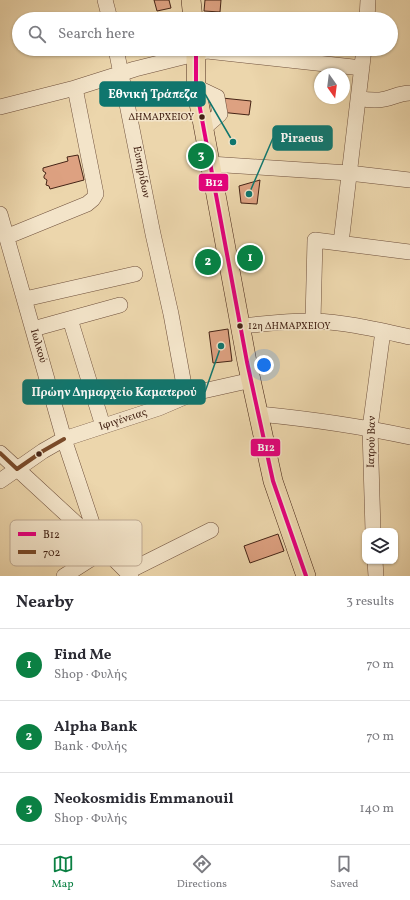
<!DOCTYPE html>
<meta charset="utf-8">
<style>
:root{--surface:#fff;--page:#f7f7f7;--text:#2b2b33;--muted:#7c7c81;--line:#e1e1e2;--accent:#0b8043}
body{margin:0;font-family:Vollkorn,serif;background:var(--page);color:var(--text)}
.controls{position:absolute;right:12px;bottom:12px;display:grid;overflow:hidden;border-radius:8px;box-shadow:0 1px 3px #0004}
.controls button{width:36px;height:36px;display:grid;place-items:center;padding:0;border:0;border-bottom:1px solid var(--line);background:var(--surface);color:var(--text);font:20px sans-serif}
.compass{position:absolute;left:314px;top:68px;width:36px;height:36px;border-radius:50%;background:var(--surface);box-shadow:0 1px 3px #0004;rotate:166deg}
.you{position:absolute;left:264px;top:365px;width:14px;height:14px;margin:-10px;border:3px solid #fff;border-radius:50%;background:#1a73e8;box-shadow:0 0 0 6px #1a73e833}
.badge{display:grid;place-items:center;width:26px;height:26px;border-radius:50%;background:var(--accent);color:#fff;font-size:13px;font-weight:700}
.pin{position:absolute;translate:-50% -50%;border:2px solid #fff;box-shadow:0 1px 4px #0006}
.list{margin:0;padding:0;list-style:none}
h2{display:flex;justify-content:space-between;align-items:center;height:52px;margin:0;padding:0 16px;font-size:17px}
h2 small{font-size:13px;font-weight:400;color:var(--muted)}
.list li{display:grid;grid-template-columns:26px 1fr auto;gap:12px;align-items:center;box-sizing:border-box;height:72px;padding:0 16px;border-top:1px solid var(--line)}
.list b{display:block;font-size:15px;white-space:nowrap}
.list p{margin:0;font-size:13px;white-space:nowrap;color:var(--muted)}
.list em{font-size:13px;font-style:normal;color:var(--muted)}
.icon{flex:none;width:22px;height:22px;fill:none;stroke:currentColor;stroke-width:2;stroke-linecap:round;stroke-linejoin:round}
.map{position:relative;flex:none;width:410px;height:576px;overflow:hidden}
.search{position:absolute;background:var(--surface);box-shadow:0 1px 3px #0004;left:12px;right:12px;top:12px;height:44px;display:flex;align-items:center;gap:10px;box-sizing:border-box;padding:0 14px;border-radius:22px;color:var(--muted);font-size:15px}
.sheet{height:268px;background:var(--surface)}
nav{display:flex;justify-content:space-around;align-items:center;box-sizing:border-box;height:56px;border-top:1px solid var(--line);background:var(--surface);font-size:11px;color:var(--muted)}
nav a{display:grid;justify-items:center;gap:2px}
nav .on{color:var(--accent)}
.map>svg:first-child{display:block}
</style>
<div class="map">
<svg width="410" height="576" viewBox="0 0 410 576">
<rect width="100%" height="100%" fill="#ecd6ac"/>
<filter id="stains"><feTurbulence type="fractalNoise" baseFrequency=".005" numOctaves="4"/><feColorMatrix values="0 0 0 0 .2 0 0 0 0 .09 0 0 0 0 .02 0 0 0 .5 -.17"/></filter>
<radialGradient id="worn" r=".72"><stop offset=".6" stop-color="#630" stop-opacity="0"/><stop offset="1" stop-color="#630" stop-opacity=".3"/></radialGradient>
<path fill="#dda181" stroke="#452416" d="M154,0H169L171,8L157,11Z
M205,0H221L220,12L204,11Z
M222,98L251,101L249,115L220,112Z
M78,155L84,180L50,189L49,186L46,185L47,180L44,178V176L46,173L43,171V168L68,161L67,157Z
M260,180L257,204L241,203L239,186Z
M228,329L232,361L213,363L209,332Z
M278,534L284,551L250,563L244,546Z"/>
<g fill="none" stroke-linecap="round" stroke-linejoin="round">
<defs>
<path id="minor" d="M105,0L110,19
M367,19L368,0
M116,49L153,234L171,314L186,396
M196,87L217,97L220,114L204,128
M359,98C367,100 376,101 385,99C394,97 400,93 410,93
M0,107L75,88L135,69L207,51L362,68
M210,164L349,173L410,180
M0,214L64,439L94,529L105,550L64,576
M6,237L87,204L93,199L96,194L75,88
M341,243L364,49
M25,299L135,274
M70,319L103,426
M313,321L315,240L410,252
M241,326C265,324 289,320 314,321C346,322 378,330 410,337
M33,329L120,305
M259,414C310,419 360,426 410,437
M0,453L105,550L131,576
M0,481L43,451L64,439L159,408L194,393L252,380
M373,531L370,428L383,331
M375,561L376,576
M127,572L211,530"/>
<path id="major" d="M191,0L193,19
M196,49V87L247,362L273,481L306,576"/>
</defs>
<use href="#minor" stroke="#6f503c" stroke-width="16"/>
<use href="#major" stroke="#452416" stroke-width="20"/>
<use href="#minor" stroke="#f3e4c9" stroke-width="15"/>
<use href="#major" stroke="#ecd6ac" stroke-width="19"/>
<defs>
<path id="bus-1" d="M196,49V87L247,362L273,481L306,576"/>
<path id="bus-2" d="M0,453L17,469L43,451L64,439"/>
</defs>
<use href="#bus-1" stroke="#f3e4c9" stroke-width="7"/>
<use href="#bus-2" stroke="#f3e4c9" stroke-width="7"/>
<use href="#bus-1" stroke="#e5007d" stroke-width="4"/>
<use href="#bus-2" stroke="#7a4b2a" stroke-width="4"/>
</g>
<g fill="#452416" stroke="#f3e4c9" stroke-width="1.5">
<circle cx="202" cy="117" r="3.5"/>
<circle cx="240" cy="326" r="3.5"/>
<circle cx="39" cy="454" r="3.5"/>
</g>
<g text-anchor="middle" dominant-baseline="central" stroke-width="3" stroke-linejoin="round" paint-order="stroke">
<g font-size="10" fill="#452416" stroke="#f3e4c9" text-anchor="end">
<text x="194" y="117">ΔΗΜΑΡΧΕΙΟΥ</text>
<text x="248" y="326" text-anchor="start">12η ΔΗΜΑΡΧΕΙΟΥ</text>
</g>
<g font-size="11" fill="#452416" stroke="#f3e4c9">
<text transform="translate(141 172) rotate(79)">Ευπηρίδων</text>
<text transform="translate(38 346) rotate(74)">Ιωλκού</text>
<text transform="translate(123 420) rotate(-18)">Ιφιγένειας</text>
<text transform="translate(372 442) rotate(-89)">Ιατρού Βαν</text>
</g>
</g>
<rect x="10" y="520" width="132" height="46" rx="6" fill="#f3e4c9" stroke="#bfaa93" stroke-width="1"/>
<rect x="18" y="532" width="18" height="4" fill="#e5007d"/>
<rect x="18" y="550" width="18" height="4" fill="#7a4b2a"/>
<g font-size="11" fill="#452416">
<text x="43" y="538">Β12</text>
<text x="43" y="556">702</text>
</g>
<path fill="none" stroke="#0f766e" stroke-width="1.5" d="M233 142L205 94M249 194L273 138M221 346L205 392"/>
<g fill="#0f766e" stroke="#f3e4c9" stroke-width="1.5">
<circle cx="233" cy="142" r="4"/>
<circle cx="249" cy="194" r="4"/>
<circle cx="221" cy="346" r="4"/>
</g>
<g fill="#0f766e" stroke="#0f766e" stroke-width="1.5">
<rect x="100" y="82" width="105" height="24" rx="4"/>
<rect x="273" y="126" width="59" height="24" rx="4"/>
<rect x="23" y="380" width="182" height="24" rx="4"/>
</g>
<g font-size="12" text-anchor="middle" font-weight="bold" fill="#fff">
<text x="153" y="98">Εθνική Τράπεζα</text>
<text x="302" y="142">Piraeus</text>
<text x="114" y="396">Πρώην Δημαρχείο Καματερού</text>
</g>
<g stroke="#f3e4c9" stroke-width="1.5">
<rect x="198" y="173" width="31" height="19" rx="4" fill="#e5007d"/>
<rect x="250" y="438" width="31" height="19" rx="4" fill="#e5007d"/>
</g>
<g font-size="11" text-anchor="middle" font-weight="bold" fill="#fff">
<text x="214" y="186">Β12</text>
<text x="266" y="451">Β12</text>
</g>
<rect width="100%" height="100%" filter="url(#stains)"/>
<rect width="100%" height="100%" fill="url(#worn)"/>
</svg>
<div class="controls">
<button><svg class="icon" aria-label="layers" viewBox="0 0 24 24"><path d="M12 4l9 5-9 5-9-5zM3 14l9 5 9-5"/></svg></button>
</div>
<svg class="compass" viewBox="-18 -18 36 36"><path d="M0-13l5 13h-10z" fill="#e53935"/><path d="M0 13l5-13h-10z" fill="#7c7c81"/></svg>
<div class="you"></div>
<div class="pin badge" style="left:250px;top:258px">1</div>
<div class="pin badge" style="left:208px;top:262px">2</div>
<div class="pin badge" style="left:201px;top:156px">3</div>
<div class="search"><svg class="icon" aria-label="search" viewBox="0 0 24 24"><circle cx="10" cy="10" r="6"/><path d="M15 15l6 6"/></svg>Search here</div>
</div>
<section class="sheet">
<h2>Nearby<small>3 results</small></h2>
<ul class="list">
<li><span class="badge">1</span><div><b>Find Me</b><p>Shop · Φυλής</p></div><em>70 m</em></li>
<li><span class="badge">2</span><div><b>Alpha Bank</b><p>Bank · Φυλής</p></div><em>70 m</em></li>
<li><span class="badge">3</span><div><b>Neokosmidis Emmanouil</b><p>Shop · Φυλής</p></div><em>140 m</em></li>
</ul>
</section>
<nav>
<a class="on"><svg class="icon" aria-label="map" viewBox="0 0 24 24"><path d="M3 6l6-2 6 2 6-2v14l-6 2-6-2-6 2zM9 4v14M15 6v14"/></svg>Map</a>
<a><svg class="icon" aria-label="directions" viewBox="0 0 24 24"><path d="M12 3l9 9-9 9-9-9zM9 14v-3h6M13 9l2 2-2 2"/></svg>Directions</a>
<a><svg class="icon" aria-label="saved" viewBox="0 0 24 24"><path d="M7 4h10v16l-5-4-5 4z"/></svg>Saved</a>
</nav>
